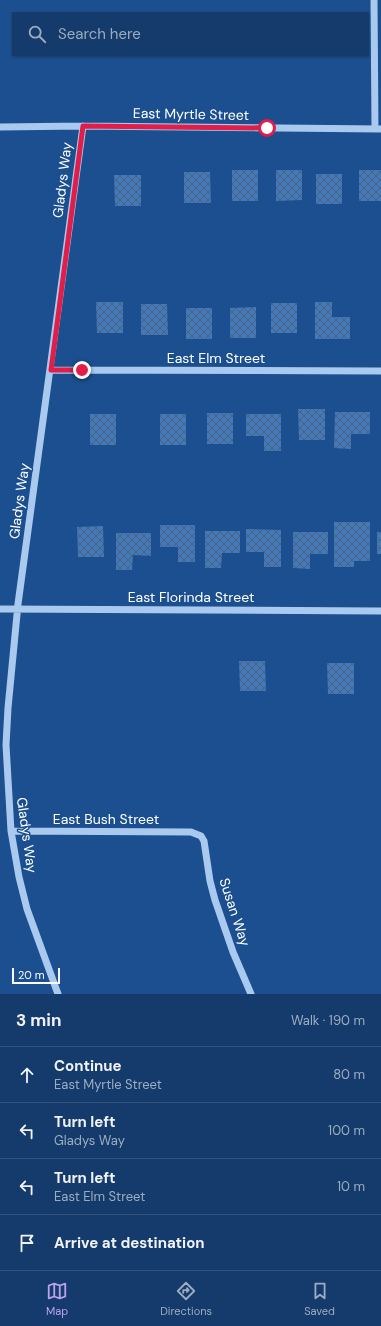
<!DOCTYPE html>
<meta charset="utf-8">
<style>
:root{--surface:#143b6b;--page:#214673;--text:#f1f3f6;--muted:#9dadc1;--line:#33557e;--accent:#bca0f2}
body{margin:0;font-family:"DM Sans",sans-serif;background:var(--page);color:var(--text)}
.scale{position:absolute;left:12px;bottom:10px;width:48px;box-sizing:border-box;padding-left:4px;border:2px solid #fff;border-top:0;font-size:11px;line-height:14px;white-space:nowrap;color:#fff;-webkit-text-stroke:3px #1b4f8f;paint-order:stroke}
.stop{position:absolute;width:12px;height:12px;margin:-9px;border:3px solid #e11d48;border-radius:50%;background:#fff}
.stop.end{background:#e11d48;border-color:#fff;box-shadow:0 1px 4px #0008}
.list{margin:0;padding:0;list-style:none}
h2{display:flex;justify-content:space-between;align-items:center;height:52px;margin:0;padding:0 16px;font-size:17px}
h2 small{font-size:13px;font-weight:400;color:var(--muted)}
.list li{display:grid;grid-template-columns:26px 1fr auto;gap:12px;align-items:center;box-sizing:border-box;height:56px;padding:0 16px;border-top:1px solid var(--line)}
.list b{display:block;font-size:15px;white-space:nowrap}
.list p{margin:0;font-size:13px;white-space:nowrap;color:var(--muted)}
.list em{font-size:13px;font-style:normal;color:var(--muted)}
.icon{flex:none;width:22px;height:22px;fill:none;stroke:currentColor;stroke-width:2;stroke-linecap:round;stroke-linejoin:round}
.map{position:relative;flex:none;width:381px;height:994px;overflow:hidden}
.search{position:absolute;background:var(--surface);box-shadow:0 1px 3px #0004;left:12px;right:12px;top:12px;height:44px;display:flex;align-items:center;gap:10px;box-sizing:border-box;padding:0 14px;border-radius:0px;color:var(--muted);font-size:15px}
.sheet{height:276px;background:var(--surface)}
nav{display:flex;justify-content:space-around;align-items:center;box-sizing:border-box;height:56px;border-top:1px solid var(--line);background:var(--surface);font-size:11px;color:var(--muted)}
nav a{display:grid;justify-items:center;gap:2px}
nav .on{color:var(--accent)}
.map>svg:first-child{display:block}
</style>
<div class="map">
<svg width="381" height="994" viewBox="0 0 381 994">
<defs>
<pattern id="building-cross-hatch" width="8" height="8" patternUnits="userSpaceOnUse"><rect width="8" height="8" fill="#4478b7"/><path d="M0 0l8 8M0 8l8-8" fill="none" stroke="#486282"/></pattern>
</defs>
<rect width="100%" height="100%" fill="#1b4f8f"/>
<path fill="url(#building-cross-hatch)" d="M232,170H258V201H232Z
M276,170H302V200L276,201Z
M359,170H381V201H359Z
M184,172H210L211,203H184Z
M316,174H342V204H316Z
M114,175H141V206H115Z
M96,302H123V333H97Z
M315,302H332V317H350V339H315Z
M271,303H297V333H271Z
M141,304H167L168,335H141Z
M256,307V338H230V308Z
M186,308H212V339H186Z
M298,409H325V440H299Z
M335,412H370V434H351V449L334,448Z
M207,413H233V444H207Z
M90,414H116V445H90Z
M160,414H186V445H160Z
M246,414H281V451H264V436H246Z
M334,522H370V561H354V567H334Z
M160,525H195V562H178V547H160Z
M103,526L104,557H78L77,527Z
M246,529L281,530V567H264V552H246Z
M205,531H240V553H222L221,568H205Z
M293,532H328V554H310V569L293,568Z
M377,532H381V554H377Z
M116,533H151V556L133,555L132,570H116Z
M239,661H265L266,691H240Z
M327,663H354V694H328Z"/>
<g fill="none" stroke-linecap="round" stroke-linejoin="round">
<path stroke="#a9c9ee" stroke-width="7" d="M374,0L375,129
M0,127L83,126L381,129
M51,370L381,371
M0,609L381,611
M11,831L191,832L201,836L204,841L210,881L215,900L233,952L251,994
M58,994L27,909L19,877L11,831L6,745L8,708L18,604L83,126"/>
</g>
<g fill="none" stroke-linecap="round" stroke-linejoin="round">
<path stroke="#e11d48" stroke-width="5" d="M82,370H51L83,126L267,128"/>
</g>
<g text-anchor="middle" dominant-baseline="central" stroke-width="3" stroke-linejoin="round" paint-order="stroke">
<g font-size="14" fill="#fff" stroke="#1b4f8f">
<text transform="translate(191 114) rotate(1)">East Myrtle Street</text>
<text transform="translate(62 180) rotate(-83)">Gladys Way</text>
<text x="216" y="358">East Elm Street</text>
<text transform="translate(19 501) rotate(-82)">Gladys Way</text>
<text x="191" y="597">East Florinda Street</text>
<text x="106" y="819">East Bush Street</text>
<text transform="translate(27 835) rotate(82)">Gladys Way</text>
<text transform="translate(235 912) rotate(72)">Susan Way</text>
</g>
</g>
</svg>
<div class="scale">20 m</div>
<div class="stop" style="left:267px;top:128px"></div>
<div class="stop end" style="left:82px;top:370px"></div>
<div class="search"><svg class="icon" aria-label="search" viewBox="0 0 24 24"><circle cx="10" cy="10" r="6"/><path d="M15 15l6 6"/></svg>Search here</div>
</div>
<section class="sheet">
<h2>3 min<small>Walk · 190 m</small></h2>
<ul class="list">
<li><svg class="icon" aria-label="ahead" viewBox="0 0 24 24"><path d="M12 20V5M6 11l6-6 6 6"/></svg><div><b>Continue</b><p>East Myrtle Street</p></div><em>80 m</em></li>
<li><svg class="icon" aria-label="left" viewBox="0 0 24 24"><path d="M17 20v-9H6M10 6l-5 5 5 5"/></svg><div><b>Turn left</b><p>Gladys Way</p></div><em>100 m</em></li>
<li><svg class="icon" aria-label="left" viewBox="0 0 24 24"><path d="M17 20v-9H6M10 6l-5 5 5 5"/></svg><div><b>Turn left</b><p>East Elm Street</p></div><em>10 m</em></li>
<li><svg class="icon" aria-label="arrive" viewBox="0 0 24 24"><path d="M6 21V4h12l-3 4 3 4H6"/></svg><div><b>Arrive at destination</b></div></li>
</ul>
</section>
<nav>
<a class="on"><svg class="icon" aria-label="map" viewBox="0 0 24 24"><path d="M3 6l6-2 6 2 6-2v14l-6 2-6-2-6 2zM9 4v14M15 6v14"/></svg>Map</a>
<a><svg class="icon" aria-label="directions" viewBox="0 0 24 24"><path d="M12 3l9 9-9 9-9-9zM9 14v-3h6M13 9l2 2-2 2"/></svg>Directions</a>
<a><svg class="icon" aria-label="saved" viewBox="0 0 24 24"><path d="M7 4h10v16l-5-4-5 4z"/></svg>Saved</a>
</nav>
